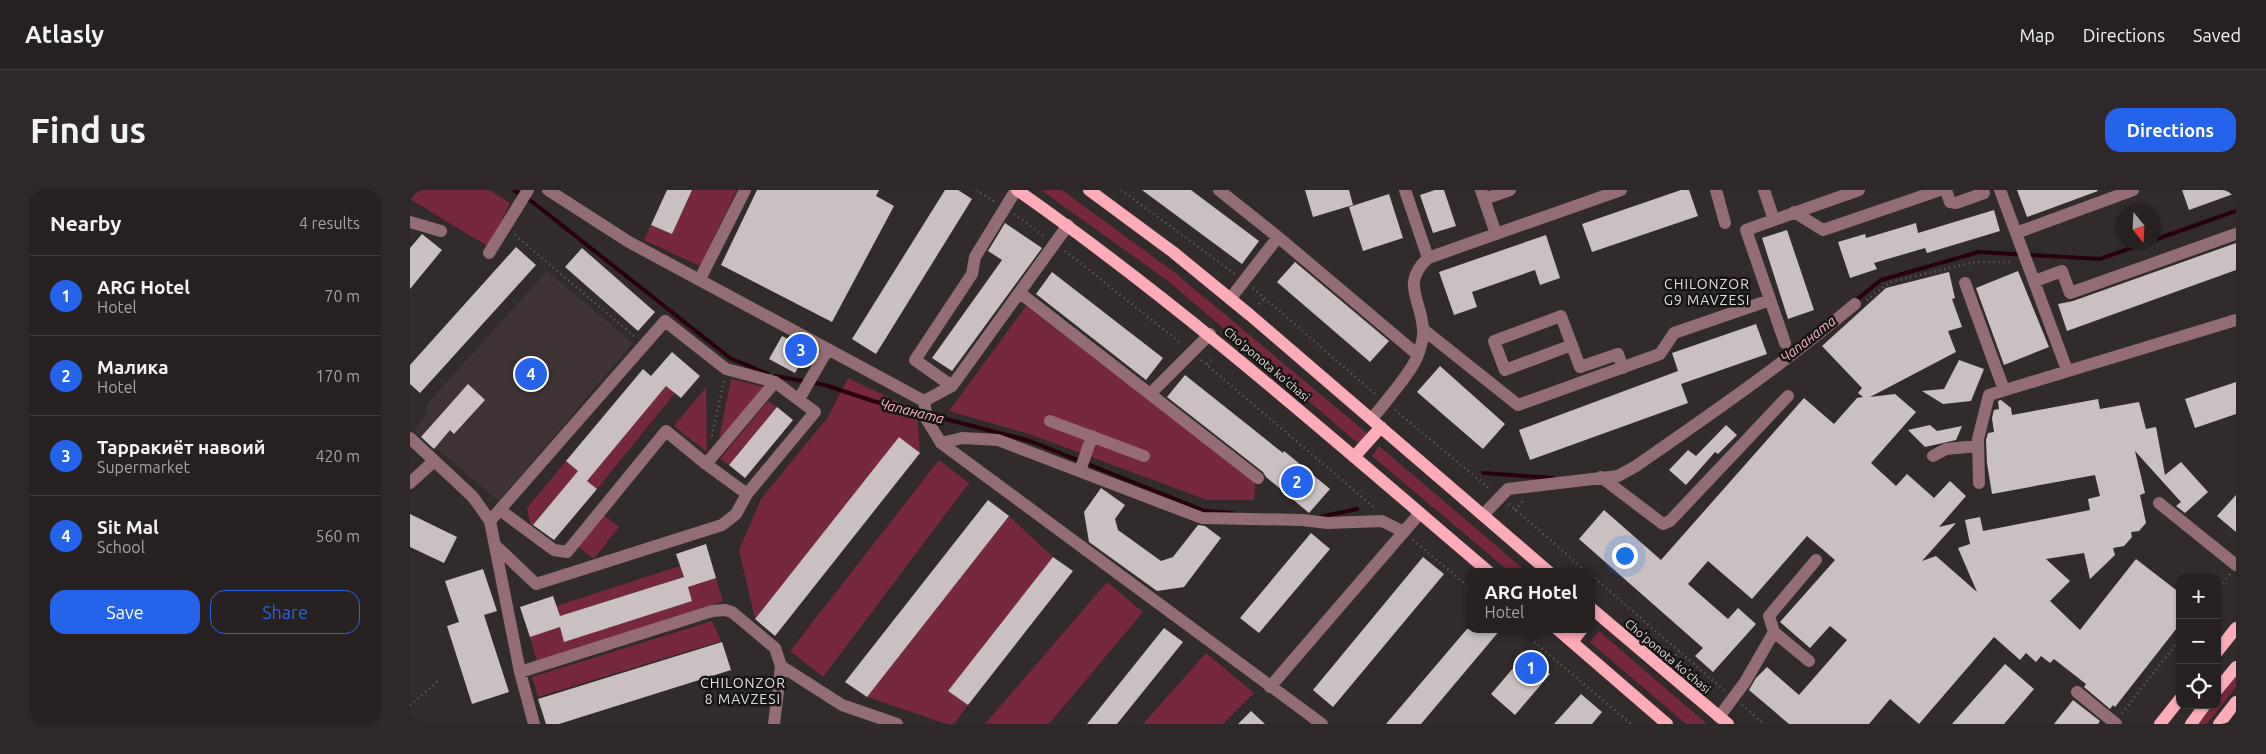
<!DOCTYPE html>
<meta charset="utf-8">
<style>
:root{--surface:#262020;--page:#2e2829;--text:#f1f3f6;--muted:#a4a3a5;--line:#423e3e;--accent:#2563eb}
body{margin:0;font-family:Ubuntu,sans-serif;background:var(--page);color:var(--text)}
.controls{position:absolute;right:15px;bottom:15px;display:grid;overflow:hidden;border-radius:10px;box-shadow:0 1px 4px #0004}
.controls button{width:45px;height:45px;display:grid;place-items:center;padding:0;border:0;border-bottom:1px solid var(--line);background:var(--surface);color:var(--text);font:25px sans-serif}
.compass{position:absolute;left:1706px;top:15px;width:45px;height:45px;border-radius:50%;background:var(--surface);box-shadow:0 1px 4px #0004;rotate:162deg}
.you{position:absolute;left:1214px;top:365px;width:18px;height:18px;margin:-12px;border:4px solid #fff;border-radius:50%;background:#1a73e8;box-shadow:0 0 0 8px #1a73e833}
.badge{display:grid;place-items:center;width:32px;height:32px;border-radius:50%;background:var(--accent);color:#fff;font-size:16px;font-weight:700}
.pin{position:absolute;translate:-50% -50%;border:2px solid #fff;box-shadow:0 1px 5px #0006}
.popup{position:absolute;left:1057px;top:378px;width:128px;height:65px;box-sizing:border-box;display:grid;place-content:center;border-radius:10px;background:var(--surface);filter:drop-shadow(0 1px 4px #0005);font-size:16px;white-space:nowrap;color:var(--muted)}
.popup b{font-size:19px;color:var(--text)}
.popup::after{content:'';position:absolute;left:50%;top:100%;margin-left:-10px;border:10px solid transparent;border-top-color:var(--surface)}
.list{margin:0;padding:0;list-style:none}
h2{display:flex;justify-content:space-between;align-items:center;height:65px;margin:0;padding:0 20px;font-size:21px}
h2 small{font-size:16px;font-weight:400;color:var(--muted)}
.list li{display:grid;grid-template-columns:32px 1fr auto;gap:15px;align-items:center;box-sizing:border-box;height:80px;padding:0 20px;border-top:1px solid var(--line)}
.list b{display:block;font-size:19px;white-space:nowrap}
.list p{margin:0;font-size:16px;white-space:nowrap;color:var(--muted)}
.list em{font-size:16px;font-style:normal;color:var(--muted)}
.actions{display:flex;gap:10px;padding:15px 20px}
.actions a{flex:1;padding:11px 0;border:1px solid var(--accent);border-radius:15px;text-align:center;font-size:18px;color:var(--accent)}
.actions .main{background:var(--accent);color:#fff}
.icon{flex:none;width:28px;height:28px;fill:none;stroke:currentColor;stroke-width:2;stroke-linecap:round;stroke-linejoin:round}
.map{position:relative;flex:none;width:1826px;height:534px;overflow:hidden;border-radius:15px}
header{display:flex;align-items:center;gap:30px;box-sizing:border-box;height:70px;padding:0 25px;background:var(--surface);border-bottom:1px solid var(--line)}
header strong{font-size:24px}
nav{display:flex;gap:28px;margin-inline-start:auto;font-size:18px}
.intro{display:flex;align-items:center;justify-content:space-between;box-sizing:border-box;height:120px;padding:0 30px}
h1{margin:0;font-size:35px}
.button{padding:12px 22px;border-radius:15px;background:var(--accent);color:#fff;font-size:18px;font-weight:700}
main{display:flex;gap:30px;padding:0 30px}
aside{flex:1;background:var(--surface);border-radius:15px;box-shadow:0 1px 4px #0004}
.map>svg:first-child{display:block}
</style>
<header>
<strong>Atlasly</strong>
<nav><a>Map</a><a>Directions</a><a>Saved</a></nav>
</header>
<div class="intro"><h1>Find us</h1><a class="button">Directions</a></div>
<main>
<aside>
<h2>Nearby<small>4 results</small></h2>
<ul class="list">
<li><span class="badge">1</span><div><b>ARG Hotel</b><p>Hotel</p></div><em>70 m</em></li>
<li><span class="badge">2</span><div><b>Малика</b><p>Hotel</p></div><em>170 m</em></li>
<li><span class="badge">3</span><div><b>Тарракиёт навоий</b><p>Supermarket</p></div><em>420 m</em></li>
<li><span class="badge">4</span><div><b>Sit Mal</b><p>School</p></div><em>560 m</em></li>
</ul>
<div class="actions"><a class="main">Save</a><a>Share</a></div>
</aside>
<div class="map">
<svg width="1826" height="534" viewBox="0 0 1826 534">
<rect width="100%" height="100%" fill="#322b2b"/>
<path fill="#403335" d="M137,81L223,153L89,311L4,240L17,224V214Z"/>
<path fill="#76283c" d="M0,0H79L100,13L79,57L0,9Z
M282,0H327L290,76L234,50L241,35L262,44Z
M631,0H652L764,82L958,244L949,254L758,91Z
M616,116L845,292L844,310H797L619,244L539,221Z
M438,188L507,221L510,263L489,247L345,429L329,360L351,309L418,227Z
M321,189L354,197L309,249Z
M256,196L265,203L187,299L177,291Z
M296,197L297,262L264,236Z
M358,211L367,217L319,275L310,269Z
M969,256L1117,382H1100L962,266Z
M529,270L559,293L413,487L380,461Z
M156,271L168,281L121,337L117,318Z
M192,324L209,337L184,369L167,356Z
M599,326L643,367L538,501L558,515L544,534H537L457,507Z
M270,376L273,387L150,426L146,416Z
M306,388L313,411L127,471L120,447L150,437L154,451L282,411L278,397Z
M697,392L733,422L639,534H575Z
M302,431L311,451L128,507L122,487Z
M1189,441L1297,534H1276L1180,452Z
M796,463L844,503L813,534H733Z
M1826,486V497L1797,534H1788L1803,515H1807V510Z"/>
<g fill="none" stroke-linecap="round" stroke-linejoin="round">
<path stroke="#28010b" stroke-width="4" d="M104,0L125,14L320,168L358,184
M1744,50L1826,21
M1445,111L1471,90L1569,62L1690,69L1738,52
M365,186L415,195L463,211L513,223
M520,225L620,251L795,321L823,323
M1073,283L1143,288
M910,327L947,319"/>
</g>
<path fill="#cac0c2" d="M257,0H282L262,44L241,35Z
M347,0H469L466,6L484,16L422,132L311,75Z
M535,0H548L562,9L466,164L442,149Z
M732,0H781L849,51L832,74Z
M895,0H939L943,15L903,27Z
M1025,0H1034L1046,36L1023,43L1010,5Z
M1271,0H1279L1288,26L1182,62L1172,34Z
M1607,0H1687L1688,1L1617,27Z
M1772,0H1826V3L1779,20Z
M979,4L993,48L953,61L939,17Z
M1584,20L1590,41L1517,63L1515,58L1464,73L1467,79L1440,88L1428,52L1455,44L1456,48L1506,33L1508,43Z
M595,33L632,58L542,181L522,168L592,70L578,61Z
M1377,40L1404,120L1378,129L1352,48Z
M12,44L32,60L0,99V58Z
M1136,45L1150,88L1130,95L1125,80L1062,102L1067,117L1044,125L1029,82Z
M1826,53V80L1657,141L1648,114L1663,111Z
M106,57L126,75L10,203L0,194V175Z
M172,58L245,122L228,141L155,77Z
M885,72L979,151L960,172L867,92Z
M1608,81L1639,157L1594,175L1566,98Z
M642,82L753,168L736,190L626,104Z
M1539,82L1545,108L1542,109L1552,137L1538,141L1546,162L1460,207L1485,204L1506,222L1461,273L1486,296L1497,284L1524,308L1540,291L1556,306L1529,337L1546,333L1512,371L1526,366L1567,402L1548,358L1560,354L1555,330L1570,327L1573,341L1680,320L1678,309L1690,306L1685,285L1582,304L1577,273L1576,250L1578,243L1584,242L1582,228L1584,220L1589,219L1588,211L1591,210L1601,218L1602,225L1688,209L1690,219L1729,212L1736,239L1746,237L1755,285L1771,272L1798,302L1775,323L1766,316L1771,312L1725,261L1735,303L1730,305L1736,333L1729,341L1721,342L1722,347L1714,356L1703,358L1705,365L1680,389L1674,363L1636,369L1660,391L1640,411L1670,440L1726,369L1770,403V434L1705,517L1703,515L1700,519L1674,497L1676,494L1644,469L1640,473L1631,466L1626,472L1616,463L1610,470L1584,447L1509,534L1480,509L1459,534H1379L1339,500L1346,488L1357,477L1389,505L1437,450L1420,436L1400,458L1370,432L1425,370L1397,346L1342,409L1298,371L1278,394L1318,429L1328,418L1346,434L1303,482L1285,466L1293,458L1169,349L1194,320L1251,370L1394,208L1424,234L1447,208L1453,207L1448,203L1452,198L1412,156L1476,98Z
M1346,134L1357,164L1271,194L1278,213L1120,270L1109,240L1268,181L1262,163Z
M372,146L398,160L385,183L359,169Z
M262,162L290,186L271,208L256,196L177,291L187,299L144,350L123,335L168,281L156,271L233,179L241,186Z
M1549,170L1574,179L1561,211L1533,214L1512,201L1534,199Z
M1030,176L1095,234L1073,259L1007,202Z
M775,185L873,263L874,261L920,299L899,323L856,287L853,282L757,207Z
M1826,192V224L1785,238L1775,209Z
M58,194L75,210L44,244L40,240L24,259L11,247Z
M367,217L383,230L335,288L319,275Z
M1316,235L1327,245L1308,264L1305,262L1276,295L1259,280L1278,260L1286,266Z
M1520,235L1527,241L1552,236L1546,250L1515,257L1498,240Z
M489,247L510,263L365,446L345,429Z
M691,298L715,315L705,329L708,340L751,371L763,367L788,335L795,336L811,348L774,397L747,401L679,352L674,322Z
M1826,305V342L1807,326Z
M578,310L599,326L457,507L435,492Z
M0,324L47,347L34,373L0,357Z
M901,343L920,359L849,443L830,428Z
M296,354L306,388L278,397L282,411L154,452L150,437L120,447L110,417L143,406L150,426L274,387L266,364Z
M643,367L663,381L558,515L538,501Z
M1013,367L1034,384L923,517L903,500Z
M73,379L87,421L74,425L99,502L62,514L37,436L49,432L35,391Z
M754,438L773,452L707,534H677Z
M1057,439H1091L1011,534H976Z
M312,452L321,480L149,534H136L128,509Z
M1116,463L1140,484L1105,525L1081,504Z
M1595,474L1624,499L1594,534H1542Z
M1171,504L1192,522L1182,534H1144Z
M1663,510L1690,531L1688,534H1644Z
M841,521L855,534H828Z"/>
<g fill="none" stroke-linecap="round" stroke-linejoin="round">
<path stroke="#696363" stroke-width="2.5" stroke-dasharray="1 4" stroke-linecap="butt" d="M566,0L585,12
M711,0L825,84
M604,24L634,46
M105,45L225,147
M655,61L772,154
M843,98L965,204
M1457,110L1480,92L1565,72H1603
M849,114L854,109
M791,170L966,319
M797,174L803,168
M985,220L1081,300
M302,246L314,190
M1099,314L1177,382
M1105,320L1113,311
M1003,350L1061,399
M1181,385L1314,500
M1807,401L1820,384
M1109,439L1221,534
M1262,469L1269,461
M0,515L28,491
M1332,515L1354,534
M1712,523L1770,449"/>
<path stroke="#946c73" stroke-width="12" d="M138,0L219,52L514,211
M809,0L868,47L820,109
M995,0L1018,68
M1071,0L1086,44
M1306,0L1315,33
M1354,0L1364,30L1336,40L1375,153
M1536,0L1540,12L1546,13L1574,3
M1590,0L1657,180
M1074,9L1100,0
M1384,22L1413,40L1530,0
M1364,30L1449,0
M0,32L31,41
M1606,43L1723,0
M868,47L1008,165
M79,63L118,0
M290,89L335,0
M1625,91L1652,81L1660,103L1826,44
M1555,93L1594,200
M610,103L848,288
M1014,140L1108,215L1250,164L1264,143L1360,110
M1162,155L1095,180L1084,151L1151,126L1170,177L1208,164L1213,178
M365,192L405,222L337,304L296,274Z
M542,196L505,170L562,84L565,67L606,0
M740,204L800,144
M389,209L418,159
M514,211L517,230L531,253L912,534
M514,211L542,196L658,35
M962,229C973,214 1005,179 1009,162C1011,156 1014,146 1013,140C1012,110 990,94 1018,68L1211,0
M640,231L734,266
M0,248L63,307L80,331L110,482L124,534
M531,253L552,248L588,250L792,328L892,330L918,333L972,331L994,342
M1523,266L1536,259L1568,256
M670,281L682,246
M1191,287L1253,334L1260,331L1378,206
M0,293L24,271
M1569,293L1568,249L1579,205L1826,130
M1749,313L1826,375
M90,320L144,360L157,362L256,241L296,274
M1073,325L1098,299L1208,286L1226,276C1301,224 1375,173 1445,114
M80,331L255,131L316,179L365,192
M85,355L126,394L312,335L326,324L337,304
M1364,442L1359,426L1406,370
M371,476L432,515L487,534
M110,482L302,421L315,420L322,422L365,458L371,476L364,534
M860,497L1010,323
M1667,502L1706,534
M1309,527L1335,492L1364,442L1399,471"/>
<path stroke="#fcabb9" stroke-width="12" d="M607,0C773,116 925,251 1079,382
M679,0L763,62L840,125L1139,382
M944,267L971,237
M1181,418L1318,534
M1147,439L1257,534
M1162,452L1172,439
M1807,462L1826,438
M1807,500L1826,477
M1750,534L1770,509
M1781,534L1795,515
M1809,534L1826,512"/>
</g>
<g text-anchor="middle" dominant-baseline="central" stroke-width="5" stroke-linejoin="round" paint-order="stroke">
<g font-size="12" fill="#e2dede" stroke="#171414">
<text transform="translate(857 174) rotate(40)">Cho'ponota ko'chasi</text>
<text transform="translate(1258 466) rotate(40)">Cho'ponota ko'chasi</text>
</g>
<g font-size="14" letter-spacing="1" fill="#e2dede" stroke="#171414">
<text x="1297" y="94">CHILONZOR<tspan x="1297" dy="16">G9 MAVZESI</tspan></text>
<text x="333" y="493">CHILONZOR<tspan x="333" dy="16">8 MAVZESI</tspan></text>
</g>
<g font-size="14" font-style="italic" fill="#feb5c0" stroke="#171414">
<text transform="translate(1398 149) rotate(-38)">Чапаната</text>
<text transform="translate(502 221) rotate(14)">Чапаната</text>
</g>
</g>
</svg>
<div class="controls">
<button>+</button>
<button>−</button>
<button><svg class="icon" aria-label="locate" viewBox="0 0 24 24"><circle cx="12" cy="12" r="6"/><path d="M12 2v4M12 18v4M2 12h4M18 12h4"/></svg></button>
</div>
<svg class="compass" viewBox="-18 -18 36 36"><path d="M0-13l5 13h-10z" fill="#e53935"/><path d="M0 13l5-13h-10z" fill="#a4a3a5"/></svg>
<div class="you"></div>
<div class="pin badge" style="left:1121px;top:478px">1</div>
<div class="popup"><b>ARG Hotel</b>Hotel</div>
<div class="pin badge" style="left:887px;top:292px">2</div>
<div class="pin badge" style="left:391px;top:160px">3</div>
<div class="pin badge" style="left:121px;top:184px">4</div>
</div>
</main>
